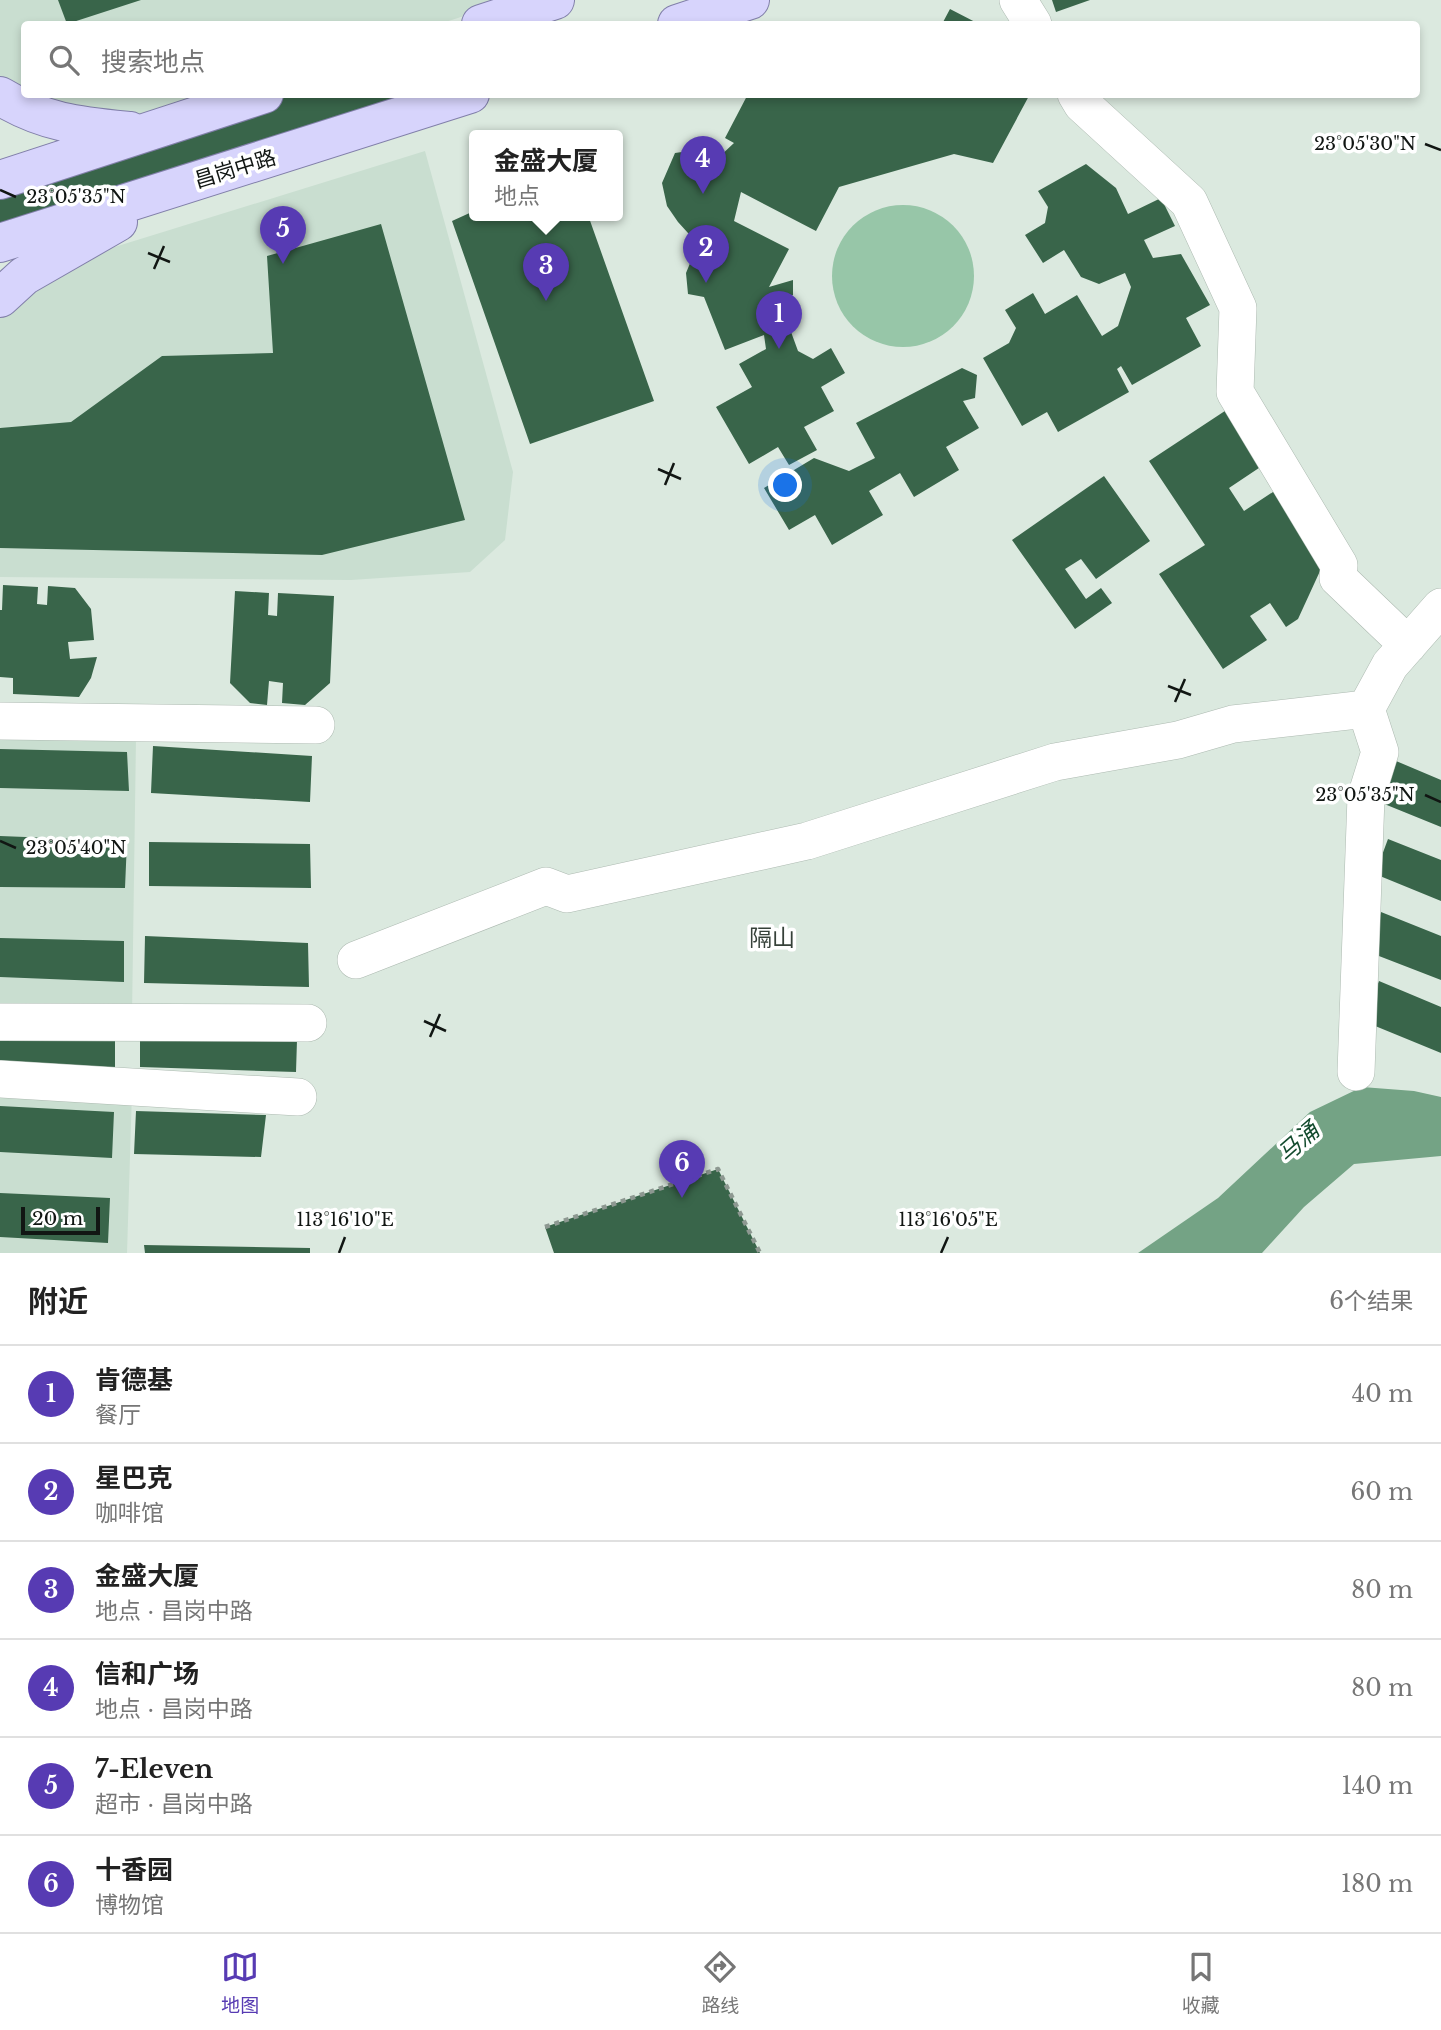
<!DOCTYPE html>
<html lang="zh">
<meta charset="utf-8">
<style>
:root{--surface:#fff;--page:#f2f2f2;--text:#222;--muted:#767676;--line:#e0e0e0;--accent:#573bb3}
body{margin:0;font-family:"Libre Baskerville","Noto Sans SC",serif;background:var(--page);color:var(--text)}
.scale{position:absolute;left:21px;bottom:18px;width:79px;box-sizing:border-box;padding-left:7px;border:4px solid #111613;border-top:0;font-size:19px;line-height:24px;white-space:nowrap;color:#111613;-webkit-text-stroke:5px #fff;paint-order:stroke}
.you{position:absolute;left:786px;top:486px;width:24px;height:24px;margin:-18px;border:5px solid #fff;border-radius:50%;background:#1a73e8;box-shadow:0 0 0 10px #1a73e833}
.badge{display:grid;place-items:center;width:46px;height:46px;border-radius:50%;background:var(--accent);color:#fff;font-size:23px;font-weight:700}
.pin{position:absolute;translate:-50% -58px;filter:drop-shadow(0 2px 4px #0008)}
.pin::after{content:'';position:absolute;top:37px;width:24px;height:21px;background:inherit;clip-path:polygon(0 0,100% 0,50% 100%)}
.popup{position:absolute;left:469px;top:130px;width:154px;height:91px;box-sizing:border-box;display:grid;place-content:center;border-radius:7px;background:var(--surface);filter:drop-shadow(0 2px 5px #0005);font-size:23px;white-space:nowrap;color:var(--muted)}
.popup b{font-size:26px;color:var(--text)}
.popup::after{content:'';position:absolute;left:50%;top:100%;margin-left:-14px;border:14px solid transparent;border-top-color:var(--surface)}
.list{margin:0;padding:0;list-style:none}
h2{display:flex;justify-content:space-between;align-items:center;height:91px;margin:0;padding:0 28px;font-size:30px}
h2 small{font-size:23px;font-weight:400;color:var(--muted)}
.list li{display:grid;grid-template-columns:46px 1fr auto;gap:21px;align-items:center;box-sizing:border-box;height:98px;padding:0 28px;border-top:2px solid var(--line)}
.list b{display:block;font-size:26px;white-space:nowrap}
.list p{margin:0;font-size:23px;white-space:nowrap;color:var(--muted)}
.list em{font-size:23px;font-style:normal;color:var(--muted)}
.icon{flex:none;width:38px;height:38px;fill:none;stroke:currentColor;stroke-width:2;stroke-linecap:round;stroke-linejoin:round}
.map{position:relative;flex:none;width:1441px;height:1253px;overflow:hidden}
.search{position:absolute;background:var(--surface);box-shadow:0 4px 10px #0003;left:21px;right:21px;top:21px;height:77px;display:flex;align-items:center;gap:18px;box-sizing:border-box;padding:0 24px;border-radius:7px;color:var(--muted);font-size:26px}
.sheet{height:679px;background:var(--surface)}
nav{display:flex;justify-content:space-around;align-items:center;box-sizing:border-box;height:98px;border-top:2px solid var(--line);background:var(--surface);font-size:19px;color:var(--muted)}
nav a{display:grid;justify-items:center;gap:4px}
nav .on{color:var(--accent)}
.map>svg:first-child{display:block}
</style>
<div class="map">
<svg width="1441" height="1253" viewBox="0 0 1441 1253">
<rect width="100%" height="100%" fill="#dbe9df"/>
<path fill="#c9ded0" d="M0,0H508V2L439,24H24V94L222,95L141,121L76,113L0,86Z
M425,151L513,472L505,540L470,572L351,580L0,577V318L12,306L79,258Z
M136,738L132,1016L0,1014V740Z
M0,1089L132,1092L127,1253H0Z"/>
<path fill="#97c6a8" d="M832 276a71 71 0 1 1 142 0a71 71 0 1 1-142 0Z"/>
<path fill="#74a385" d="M1362,1087L1414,1091L1441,1097V1156L1354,1164L1304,1207L1262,1253H1138L1218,1198L1310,1112Z"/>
<path fill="#39654a" d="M58,0H141L67,24Z
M1052,0H1090L1056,12Z
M950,9L979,24H942Z
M239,94H425L0,249V173Z
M748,94H1030L993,163L954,154L839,187L816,231L741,192L734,221L789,249L769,287L793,280V295L779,299L798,351L813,359L831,348L845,373L821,387L834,411L804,427L817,450L789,465L778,447L749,464L716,407L752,387L739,364L766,349L764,335L725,350L704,297L688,294L686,273L698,244L678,222L667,206L662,183L675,153L703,149L718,158L734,143L725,138Z
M1086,164L1116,188L1128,214L1161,198L1175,226L1144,240L1153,258L1181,254L1210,305L1186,318L1201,346L1132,385L1121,366L1117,369L1129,392L1058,432L1047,412L1022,426L983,358L1009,343L1016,328L1005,310L1033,293L1045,314L1077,295L1102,336L1118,326L1131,287L1125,273L1099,284L1081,277L1064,250L1043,263L1025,235L1045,223L1048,207L1038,191Z
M474,211V215H588L654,401L530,444L452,221Z
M381,224L465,520L322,555L0,548V428L71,422L162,356L273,353L267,256Z
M962,368L977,375L975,398L963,401L979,428L946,447L959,470L914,497L900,473L869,491L883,515L832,545L815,515L789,530L764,488L814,458L849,471L875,458L856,423Z
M1237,403L1274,458L1229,488L1244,511L1279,488L1326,558L1298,619L1286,627L1270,603L1250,616L1267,640L1223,669L1159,574L1205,545L1149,461Z
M1104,476L1150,541L1096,579L1081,559L1065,569L1086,599L1101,588L1112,603L1075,629L1012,540Z
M3,585L38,587L37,604L47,605L48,586L75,588L91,609L94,640L68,642L70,659L97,657L91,678L79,697L13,694V678L0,677V610H2Z
M235,591L269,593L268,615L277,616L278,593L334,596L330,683L305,705L282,703L283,683L269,681L267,705L250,703L230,683Z
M153,746L312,756L310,802L151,793Z
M0,749L127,752L129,791L0,788Z
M1389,758L1441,780V827L1372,799Z
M0,836L127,841L125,888L0,887Z
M1388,839L1441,860V901L1375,874Z
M149,842L310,844L311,888L149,886Z
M1381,912L1441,936V980L1366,951Z
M145,936L308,943L309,987L144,983Z
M0,938L124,941V982L0,977Z
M1379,981L1441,1007V1053L1363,1021Z
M0,1031H115V1082L0,1070Z
M140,1033L297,1040L296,1072L140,1067Z
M0,1106L114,1112L112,1158L0,1152Z
M136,1111L266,1115L261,1157L134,1154Z
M718,1169L760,1253H554L545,1227Z
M0,1193L110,1198L108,1243L0,1237Z
M144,1245L310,1248V1253H145Z"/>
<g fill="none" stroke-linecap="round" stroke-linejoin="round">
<defs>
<path id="minor" d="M1018,0L1033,24
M1076,94L1082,104L1189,202L1238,308L1235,392L1339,565L1338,578L1408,645
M0,721L316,725
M356,960L546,886L567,894L807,841L1055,762L1178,740L1233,724L1366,709
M0,1022L308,1023
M1356,1072L1366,797L1380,752L1366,709L1390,665L1441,607
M0,1079L298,1097"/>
<path id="major" d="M481,24L555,0
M677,24L750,0
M0,96C44,123 80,126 130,131
M0,180L264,94
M0,243L470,94
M0,298L24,276L118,222"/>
</defs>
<use href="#minor" stroke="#adbab1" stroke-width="38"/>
<use href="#major" stroke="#817fa9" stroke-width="40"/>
<path stroke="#8d9891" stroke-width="4.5" stroke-dasharray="5 5" stroke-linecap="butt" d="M545,1227L718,1169L760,1253"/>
<use href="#minor" stroke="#fff" stroke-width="37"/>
<use href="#major" stroke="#d7d4fc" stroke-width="38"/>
</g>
<path fill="none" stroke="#111613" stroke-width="2.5" d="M1425,144L1441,150M0,190L16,197M148,253L170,262M154,269L164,246M658,469L681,479M665,485L674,463M1168,686L1191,695M1175,702L1185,679M1425,795L1441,802M0,841L16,848M424,1021L446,1031M430,1037L440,1014M339,1253L345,1237M941,1253L948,1237"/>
<g text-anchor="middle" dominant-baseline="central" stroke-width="7" stroke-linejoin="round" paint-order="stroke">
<g font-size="21" fill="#111613" stroke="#fff">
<text transform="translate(235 169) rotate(-17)">昌岗中路</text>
</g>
<g font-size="23" fill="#364139" stroke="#fff">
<text x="772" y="938">隔山</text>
</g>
<g font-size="23" font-style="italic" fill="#134b2e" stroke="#fff">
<text transform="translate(1298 1142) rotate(-41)">马涌</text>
</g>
</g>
<g font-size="18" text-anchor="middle" fill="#111613" stroke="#fff" stroke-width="7" stroke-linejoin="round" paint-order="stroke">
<text x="1365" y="150">23°05'30"N</text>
<text x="76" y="203">23°05'35"N</text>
<text x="1365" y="801">23°05'35"N</text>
<text x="76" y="854">23°05'40"N</text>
<text x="345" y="1226">113°16'10"E</text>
<text x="948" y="1226">113°16'05"E</text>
</g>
</svg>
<div class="scale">20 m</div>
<div class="you"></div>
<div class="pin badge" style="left:779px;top:349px">1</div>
<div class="pin badge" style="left:706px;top:283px">2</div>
<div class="pin badge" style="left:546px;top:301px">3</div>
<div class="popup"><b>金盛大厦</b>地点</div>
<div class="pin badge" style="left:703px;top:194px">4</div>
<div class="pin badge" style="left:283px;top:264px">5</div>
<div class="pin badge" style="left:682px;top:1198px">6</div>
<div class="search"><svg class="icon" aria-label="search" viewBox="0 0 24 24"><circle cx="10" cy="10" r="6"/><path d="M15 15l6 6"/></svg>搜索地点</div>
</div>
<section class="sheet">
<h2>附近<small>6个结果</small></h2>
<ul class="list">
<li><span class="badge">1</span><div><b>肯德基</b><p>餐厅</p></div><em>40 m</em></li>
<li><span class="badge">2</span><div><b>星巴克</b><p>咖啡馆</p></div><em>60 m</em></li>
<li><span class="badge">3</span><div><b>金盛大厦</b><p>地点 · 昌岗中路</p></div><em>80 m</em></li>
<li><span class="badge">4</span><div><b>信和广场</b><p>地点 · 昌岗中路</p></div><em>80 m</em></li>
<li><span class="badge">5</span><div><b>7-Eleven</b><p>超市 · 昌岗中路</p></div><em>140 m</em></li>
<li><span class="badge">6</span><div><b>十香园</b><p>博物馆</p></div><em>180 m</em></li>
</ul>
</section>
<nav>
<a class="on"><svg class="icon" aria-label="map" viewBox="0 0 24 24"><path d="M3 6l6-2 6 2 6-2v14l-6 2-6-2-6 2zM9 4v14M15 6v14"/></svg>地图</a>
<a><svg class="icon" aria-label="directions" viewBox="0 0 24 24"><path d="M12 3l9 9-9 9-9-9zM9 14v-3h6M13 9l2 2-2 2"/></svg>路线</a>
<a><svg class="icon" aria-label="saved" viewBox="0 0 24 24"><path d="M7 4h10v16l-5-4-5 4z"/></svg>收藏</a>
</nav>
